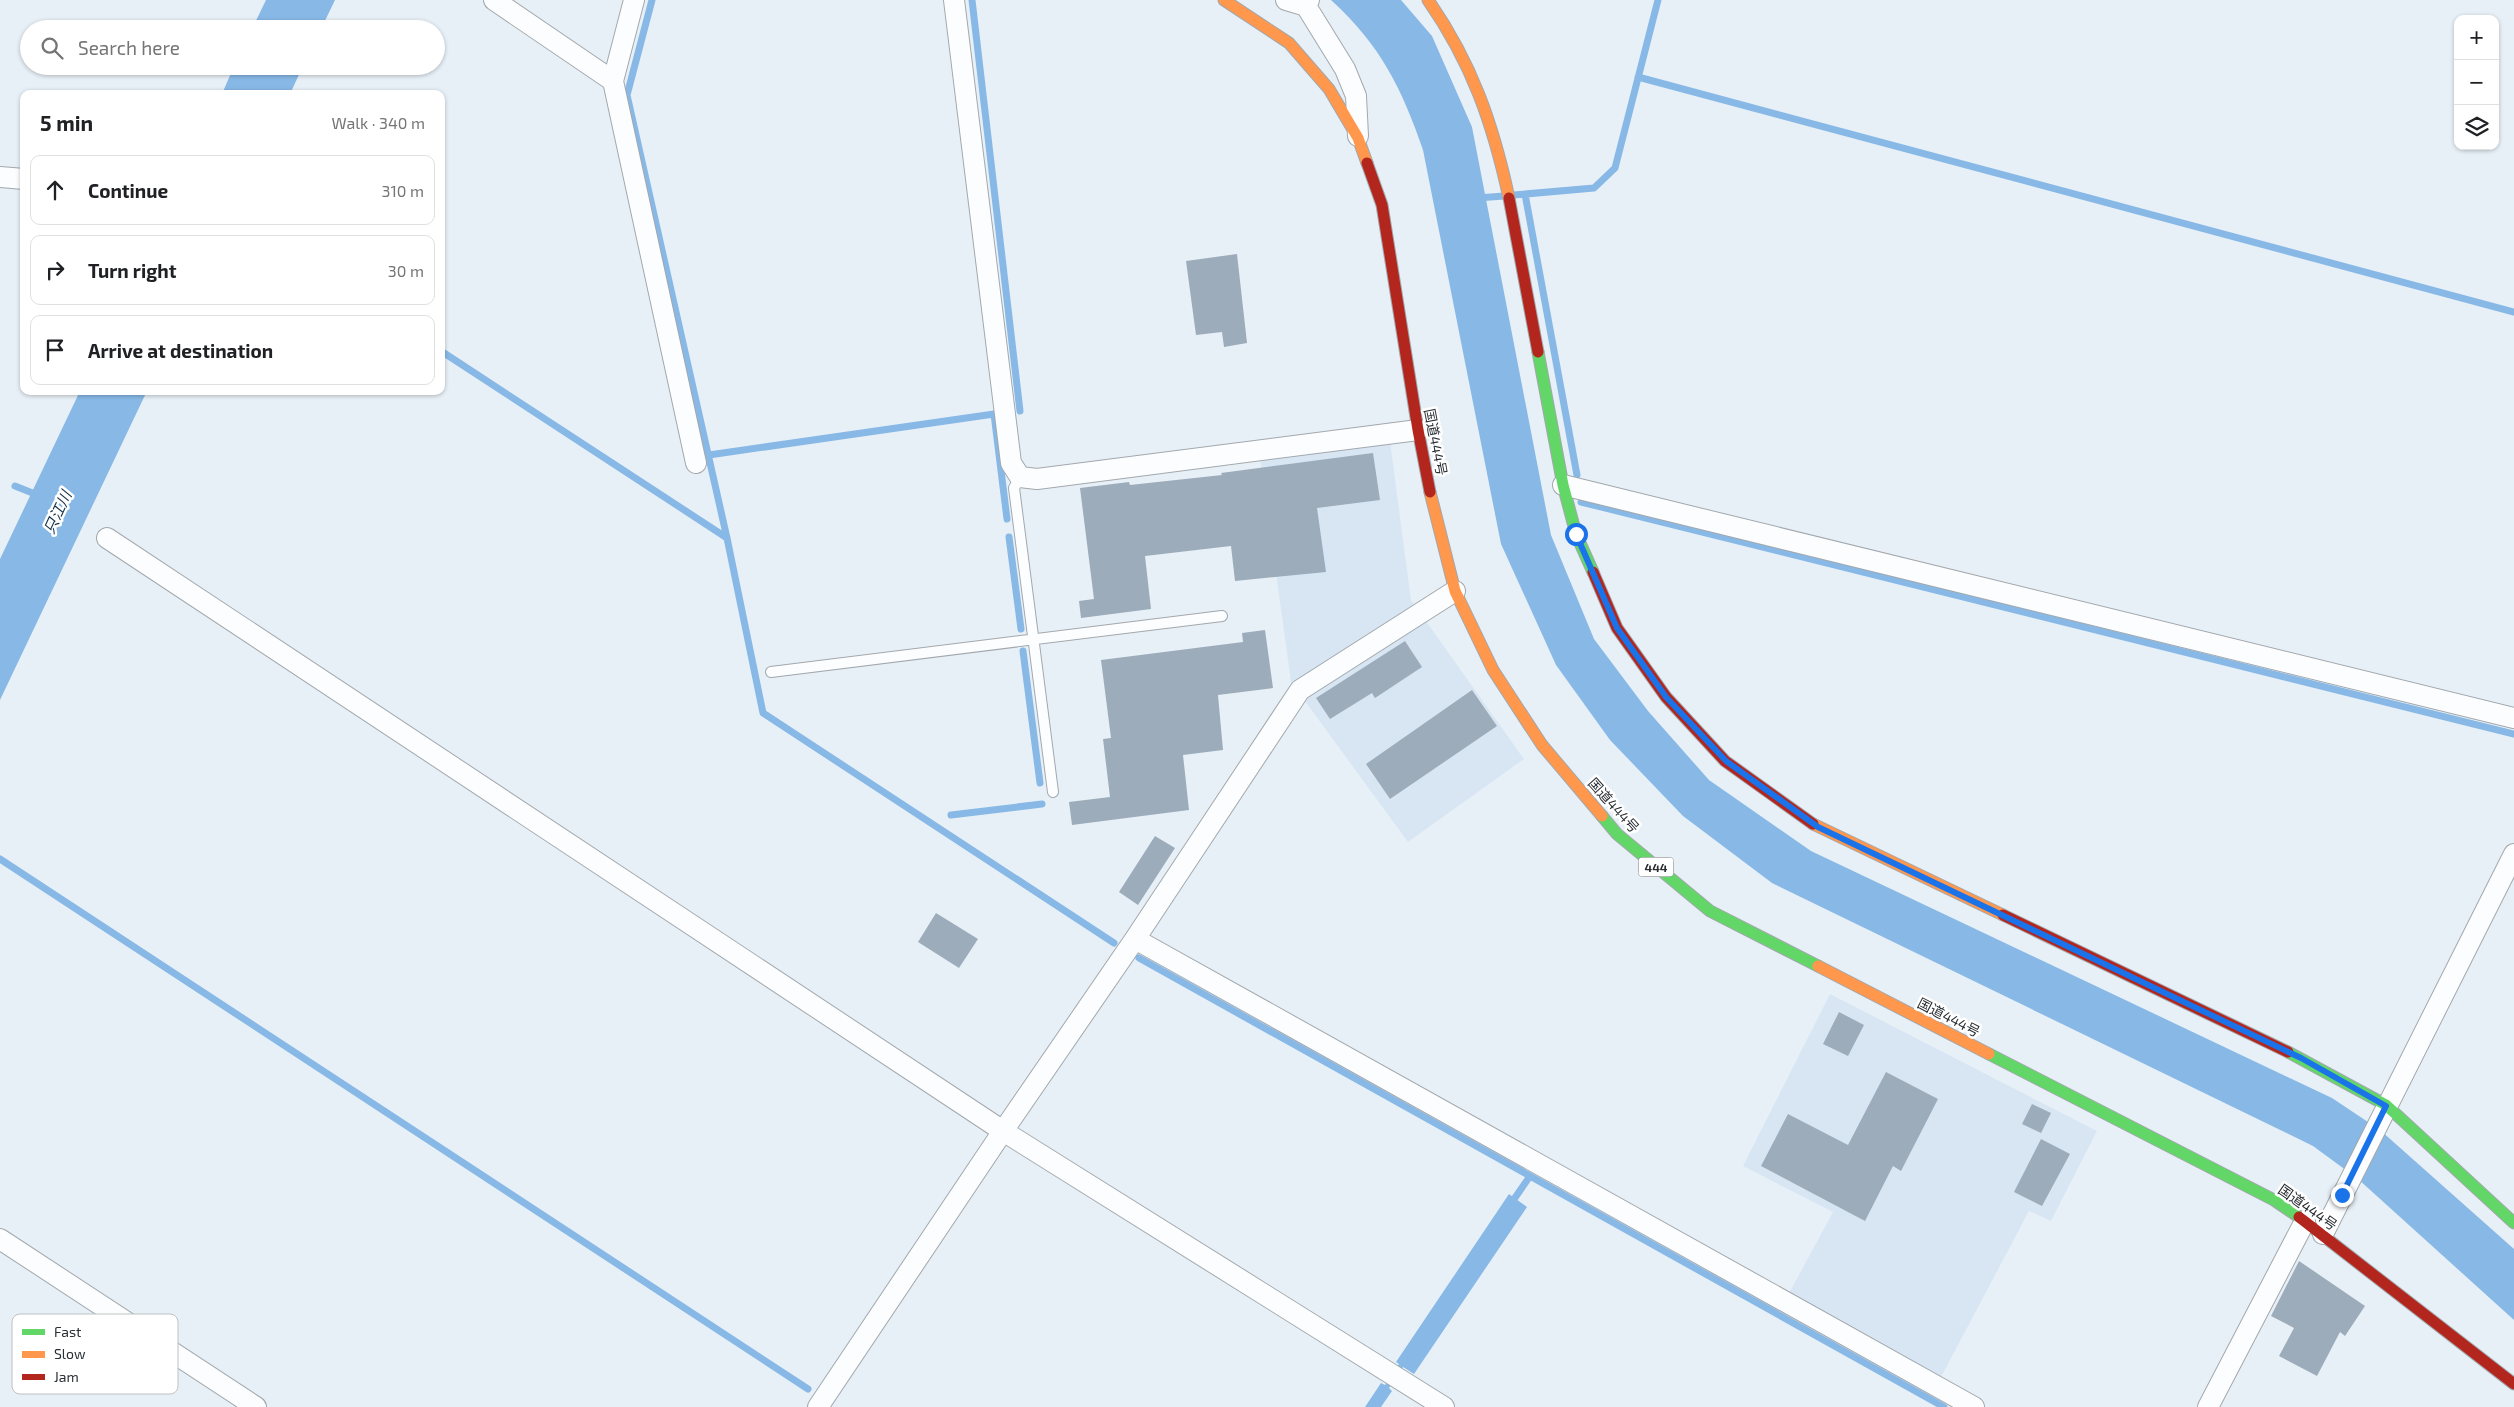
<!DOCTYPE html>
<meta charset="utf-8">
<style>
:root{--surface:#fff;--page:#f6f6f6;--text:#202124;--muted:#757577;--line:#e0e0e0}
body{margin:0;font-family:"Exo 2","Noto Sans JP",sans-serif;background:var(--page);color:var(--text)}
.controls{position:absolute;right:15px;top:15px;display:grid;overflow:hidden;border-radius:10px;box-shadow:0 1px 4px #0004}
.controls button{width:45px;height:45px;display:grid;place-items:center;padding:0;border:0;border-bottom:1px solid var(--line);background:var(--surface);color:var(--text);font:25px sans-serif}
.stop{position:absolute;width:15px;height:15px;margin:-11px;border:4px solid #1a73e8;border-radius:50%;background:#fff}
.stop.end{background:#1a73e8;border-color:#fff;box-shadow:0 1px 5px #0008}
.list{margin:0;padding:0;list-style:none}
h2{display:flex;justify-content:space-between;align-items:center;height:65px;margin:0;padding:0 20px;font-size:21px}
h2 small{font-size:16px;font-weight:400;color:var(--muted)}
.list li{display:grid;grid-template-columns:32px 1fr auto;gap:15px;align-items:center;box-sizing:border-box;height:70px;margin:0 10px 10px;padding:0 10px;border:1px solid var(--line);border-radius:10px}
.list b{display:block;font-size:19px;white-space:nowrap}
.list em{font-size:16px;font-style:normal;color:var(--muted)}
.icon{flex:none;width:28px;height:28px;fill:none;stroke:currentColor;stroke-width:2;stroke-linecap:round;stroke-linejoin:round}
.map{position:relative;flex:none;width:2514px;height:1407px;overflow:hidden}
.search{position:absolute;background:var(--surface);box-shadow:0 1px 4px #0004;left:20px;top:20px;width:425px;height:55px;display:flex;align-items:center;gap:12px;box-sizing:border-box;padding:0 18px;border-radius:28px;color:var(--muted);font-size:19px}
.panel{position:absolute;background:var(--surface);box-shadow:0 1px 4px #0004;left:20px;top:90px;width:425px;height:305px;border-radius:10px}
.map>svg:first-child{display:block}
</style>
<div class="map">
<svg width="2514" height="1407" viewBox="0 0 2514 1407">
<rect width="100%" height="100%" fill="#e8f0f7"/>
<path fill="#d8e6f4" d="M1390,441L1411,600L1524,759L1408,842L1291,682L1260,457Z
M1830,994L2097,1131L2051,1221L2029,1211L1940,1379L1788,1295L1833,1212L1743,1166Z"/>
<path fill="#88b9e6" d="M266,0H335L321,29H252Z
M1331,0H1401L1432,36L1472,127L1551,535L1594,639L1648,711L1709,780L1811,851L2332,1098L2380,1130L2514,1249V1320L2358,1179L2313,1146L1772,883L1683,816L1610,740L1556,665L1501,544L1423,150C1401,87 1381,46 1331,0Z
M234,66H303L290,94H222Z
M80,391H147L0,700V559Z
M1509,1194L1527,1207L1414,1374L1403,1367L1389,1388L1392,1391L1381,1407H1365L1381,1383L1385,1385L1399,1364L1396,1362Z"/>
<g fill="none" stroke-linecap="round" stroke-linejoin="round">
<path stroke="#88b9e6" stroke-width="7" d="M652,0L627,95L727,538L763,713L1114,943
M972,0L1020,411
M1638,77L2514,312
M1525,194L1577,475
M1514,195L1594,188L1615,168L1658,0
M1477,198L1504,196
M441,351L727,538
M709,455L994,414L1007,519
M15,486L40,496
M1581,502L2514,734
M1009,537L1021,629
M1023,651L1040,783
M951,815L1042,804
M0,859L808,1389
M1139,958L1944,1407
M1510,1205L1530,1176"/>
</g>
<path fill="#9cacba" d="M1237,254L1247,343L1224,347L1222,332L1196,335L1186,261Z
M1373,453L1380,500L1317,508L1326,572L1235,581L1231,546L1145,556L1151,609L1081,618L1079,601L1094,599L1080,488L1129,482L1130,485L1222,475L1221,473Z
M1265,630L1273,688L1218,695L1223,750L1183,755L1189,810L1072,825L1069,802L1110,797L1103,739L1111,738L1101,660L1243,642L1242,633Z
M1405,641L1422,667L1375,698L1372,693L1330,719L1316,698Z
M1472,690L1497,726L1390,799L1366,764Z
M1155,836L1175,848L1138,905L1119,892Z
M936,913L978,939L959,968L918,942Z
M1839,1012L1864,1025L1848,1056L1823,1044Z
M1886,1072L1938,1099L1901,1171L1893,1166L1865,1221L1761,1166L1788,1114L1848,1145Z
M2032,1104L2051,1113L2041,1133L2022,1124Z
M2041,1139L2070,1154L2042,1206L2014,1192Z
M2299,1261L2365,1306L2345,1336L2340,1332L2317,1376L2279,1356L2294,1328L2271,1316Z"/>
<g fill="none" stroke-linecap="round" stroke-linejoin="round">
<defs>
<path id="lane" d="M1020,477L1014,488L1053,792
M771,672L1222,616"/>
<path id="street" d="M494,0L613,81
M634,0L613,81L696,463
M954,0L1011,463L1020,477L1037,479L1418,430
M1286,0L1306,6
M1309,0L1306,6L1345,69L1356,96L1358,136
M0,177L24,179
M1563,485L2514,718
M107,538L1003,1131L1444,1407
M1135,939L1974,1407
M2323,1234L2514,854
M0,1239L256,1407
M818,1407L1003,1131L1135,939L1300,690L1455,591
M2208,1407L2305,1221"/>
<path id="fast" d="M1538,352L1563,485L1576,534L1593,572
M1602,816L1617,834L1710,911L1818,966
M2288,1052L2386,1105L2514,1223
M1989,1054L2274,1200L2299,1217"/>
<path id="slow" d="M1224,0L1289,43L1329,89L1358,138L1367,163
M1428,0C1472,63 1493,124 1509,198
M1430,492L1455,591L1493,670L1542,745L1602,816
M1813,824L2003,915
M1818,966L1989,1054"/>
<path id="jam" d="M1367,163L1382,205L1418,430L1430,492
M1509,198L1538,352
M1593,572L1617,628L1666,697L1725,761L1813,824
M2003,915L2288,1052
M2299,1217L2514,1384"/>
</defs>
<use href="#lane" stroke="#a2a8ad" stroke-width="12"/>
<use href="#street" stroke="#a2a8ad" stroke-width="22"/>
<use href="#fast" stroke="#a2a8ad" stroke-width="13"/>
<use href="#slow" stroke="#a2a8ad" stroke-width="13"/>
<use href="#jam" stroke="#a2a8ad" stroke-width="13"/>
<use href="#lane" stroke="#fcfdfe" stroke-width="10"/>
<use href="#street" stroke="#fcfdfe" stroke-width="20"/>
<use href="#fast" stroke="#63d668" stroke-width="11"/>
<use href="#slow" stroke="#ff974d" stroke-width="11"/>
<use href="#jam" stroke="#b3261e" stroke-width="11"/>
</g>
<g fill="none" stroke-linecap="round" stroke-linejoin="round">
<path stroke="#1a73e8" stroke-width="6" d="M1576,534L1617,628L1666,697L1726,761L1818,827L2301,1058L2386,1106L2342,1195"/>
</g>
<g text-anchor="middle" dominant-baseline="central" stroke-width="5" stroke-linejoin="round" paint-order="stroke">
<rect fill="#fff" stroke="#6a6d71" stroke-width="1" x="1638.5" y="857.5" width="35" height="19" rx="4"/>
<g font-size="12" font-weight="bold" fill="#2a2f34">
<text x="1656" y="867">444</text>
</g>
<g font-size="14" fill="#2a2f34" stroke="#fff">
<text transform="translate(1436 442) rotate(79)">国道444号</text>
<text transform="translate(1614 805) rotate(48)">国道444号</text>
<text transform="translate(1949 1017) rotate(27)">国道444号</text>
<text transform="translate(2308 1207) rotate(35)">国道444号</text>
</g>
<g font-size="15" font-style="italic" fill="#112e47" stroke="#fff">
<text transform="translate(57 512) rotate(-65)">只江川</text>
</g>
</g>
<rect x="12" y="1314" width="166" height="80" rx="8" fill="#fff" stroke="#bfc1c2" stroke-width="1"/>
<rect x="22" y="1329" width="23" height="6" fill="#63d668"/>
<rect x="22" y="1351" width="23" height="7" fill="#ff974d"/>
<rect x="22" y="1374" width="23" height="6" fill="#b3261e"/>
<g font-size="14" fill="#2a2f34">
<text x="54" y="1337">Fast</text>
<text x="54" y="1359">Slow</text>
<text x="54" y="1382">Jam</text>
</g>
</svg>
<div class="controls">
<button>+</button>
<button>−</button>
<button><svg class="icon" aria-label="layers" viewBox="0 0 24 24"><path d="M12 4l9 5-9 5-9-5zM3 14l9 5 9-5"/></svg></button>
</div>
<div class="stop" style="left:1576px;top:534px"></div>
<div class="stop end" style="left:2342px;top:1195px"></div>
<div class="search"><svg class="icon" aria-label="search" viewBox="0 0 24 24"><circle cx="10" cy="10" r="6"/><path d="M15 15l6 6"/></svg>Search here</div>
<section class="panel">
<h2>5 min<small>Walk · 340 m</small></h2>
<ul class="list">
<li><svg class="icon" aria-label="ahead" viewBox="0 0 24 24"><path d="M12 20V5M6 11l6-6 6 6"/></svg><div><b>Continue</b></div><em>310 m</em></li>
<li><svg class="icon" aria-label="right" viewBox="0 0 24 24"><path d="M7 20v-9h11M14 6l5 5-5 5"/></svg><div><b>Turn right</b></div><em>30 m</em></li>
<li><svg class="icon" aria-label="arrive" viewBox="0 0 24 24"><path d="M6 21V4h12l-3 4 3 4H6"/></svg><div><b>Arrive at destination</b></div></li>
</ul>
</section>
</div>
